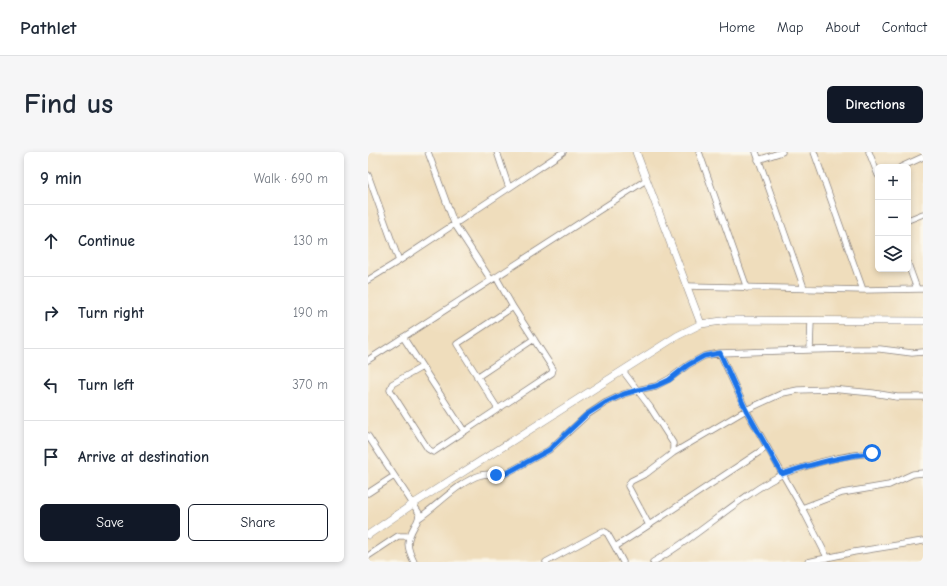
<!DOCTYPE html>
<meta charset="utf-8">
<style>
:root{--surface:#fff;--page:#f6f6f7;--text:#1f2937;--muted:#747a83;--line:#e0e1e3;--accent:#111827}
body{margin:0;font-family:"Comic Neue",sans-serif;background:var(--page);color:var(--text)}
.controls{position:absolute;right:12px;top:12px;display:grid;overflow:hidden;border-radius:6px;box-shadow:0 2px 6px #0003}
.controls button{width:36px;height:36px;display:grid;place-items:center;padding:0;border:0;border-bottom:1px solid var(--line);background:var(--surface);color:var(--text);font:20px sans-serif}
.stop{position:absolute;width:12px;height:12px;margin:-9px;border:3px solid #1a73e8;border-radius:50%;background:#fff}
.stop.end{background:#1a73e8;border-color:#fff;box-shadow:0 1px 4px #0008}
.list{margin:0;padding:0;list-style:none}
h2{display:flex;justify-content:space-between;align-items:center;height:52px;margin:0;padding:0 16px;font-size:17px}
h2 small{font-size:13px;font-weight:400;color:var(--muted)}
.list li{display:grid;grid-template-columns:26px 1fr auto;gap:12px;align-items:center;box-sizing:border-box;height:72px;padding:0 16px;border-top:1px solid var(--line)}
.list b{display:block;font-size:15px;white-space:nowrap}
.list em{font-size:13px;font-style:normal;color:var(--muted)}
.actions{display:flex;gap:8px;padding:12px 16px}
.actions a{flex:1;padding:9px 0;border:1px solid var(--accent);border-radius:6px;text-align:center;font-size:14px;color:var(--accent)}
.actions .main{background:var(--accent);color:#fff}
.icon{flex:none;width:22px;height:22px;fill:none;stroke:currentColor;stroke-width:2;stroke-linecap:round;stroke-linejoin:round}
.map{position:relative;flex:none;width:555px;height:410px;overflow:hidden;border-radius:6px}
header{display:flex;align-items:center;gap:24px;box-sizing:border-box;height:56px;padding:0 20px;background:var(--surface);border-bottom:1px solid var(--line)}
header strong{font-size:19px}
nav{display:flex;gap:22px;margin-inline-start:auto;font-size:14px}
.intro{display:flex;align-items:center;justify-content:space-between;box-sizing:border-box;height:96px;padding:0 24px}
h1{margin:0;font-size:28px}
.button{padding:10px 18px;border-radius:6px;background:var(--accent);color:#fff;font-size:14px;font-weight:700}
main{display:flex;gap:24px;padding:0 24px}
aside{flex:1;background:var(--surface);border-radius:6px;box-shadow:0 2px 6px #0003}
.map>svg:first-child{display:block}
</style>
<header>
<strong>Pathlet</strong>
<nav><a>Home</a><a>Map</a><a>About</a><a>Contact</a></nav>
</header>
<div class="intro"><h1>Find us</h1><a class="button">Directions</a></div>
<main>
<aside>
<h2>9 min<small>Walk · 690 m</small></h2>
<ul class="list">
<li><svg class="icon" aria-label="ahead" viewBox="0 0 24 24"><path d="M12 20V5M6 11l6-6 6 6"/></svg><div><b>Continue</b></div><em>130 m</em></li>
<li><svg class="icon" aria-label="right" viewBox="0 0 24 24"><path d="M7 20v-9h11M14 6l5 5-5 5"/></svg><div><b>Turn right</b></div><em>190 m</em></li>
<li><svg class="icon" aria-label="left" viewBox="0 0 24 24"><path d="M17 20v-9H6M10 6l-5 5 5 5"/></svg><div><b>Turn left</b></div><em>370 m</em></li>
<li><svg class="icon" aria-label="arrive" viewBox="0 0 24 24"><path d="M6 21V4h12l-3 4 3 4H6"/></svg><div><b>Arrive at destination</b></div></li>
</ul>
<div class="actions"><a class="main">Save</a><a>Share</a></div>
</aside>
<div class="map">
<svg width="555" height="410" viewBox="0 0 555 410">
<rect width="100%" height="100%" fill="#fbf7ec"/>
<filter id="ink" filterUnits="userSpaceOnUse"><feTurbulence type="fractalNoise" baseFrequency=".025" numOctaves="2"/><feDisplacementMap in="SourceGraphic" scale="8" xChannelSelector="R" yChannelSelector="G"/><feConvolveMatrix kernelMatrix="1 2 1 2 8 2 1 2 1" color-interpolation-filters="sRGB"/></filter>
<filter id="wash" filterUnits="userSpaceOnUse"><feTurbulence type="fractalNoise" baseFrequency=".012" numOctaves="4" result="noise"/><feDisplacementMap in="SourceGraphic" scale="16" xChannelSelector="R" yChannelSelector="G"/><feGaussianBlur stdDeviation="0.9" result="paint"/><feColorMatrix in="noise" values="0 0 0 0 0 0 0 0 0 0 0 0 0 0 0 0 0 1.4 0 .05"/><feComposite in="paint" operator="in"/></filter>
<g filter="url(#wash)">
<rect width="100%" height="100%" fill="#efddbc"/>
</g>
<g filter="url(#ink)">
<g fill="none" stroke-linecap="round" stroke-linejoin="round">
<defs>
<path id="minor" d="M60,0L86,71L123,128
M129,0L141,36
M331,0L379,136
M388,0L436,136
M446,0L495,138
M501,0L510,23
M390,8L414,0
M533,15L555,5
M0,23L31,109
M540,68L555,62
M540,112L549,137
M128,125L145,155
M0,128L31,109L195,0
M319,134L495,138L555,137
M35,185L96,279
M442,198L443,169
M352,201L442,198L488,197H512L544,201L555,200
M0,208L278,28
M54,215L24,232L22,238L60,297L65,300L67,299L184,221L185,217L145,155L89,192L130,257
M109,225L166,187
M0,284L51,361C51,366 50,369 47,373C38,389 38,394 46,410
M305,301L378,258L415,241L430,238L463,237L505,241L529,245H555
M0,341L26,324
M434,356L474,341L521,333L545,322L555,321
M51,366C70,353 92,329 113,323C121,321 129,324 137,322L181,298L219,263L237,251L256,242L269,238L288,234L301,227L320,213L336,204L352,201L378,258L434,356L459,405
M281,373L399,295
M247,395L255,410
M0,404L30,384H41
M178,410L235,379L239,381L247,395L281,373L260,334L263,329L279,321L305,301V291L298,280L282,255L255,219
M285,410C330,385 367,347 413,323C419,320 426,318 433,316C456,308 480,303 504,301
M440,410L486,400L555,389"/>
<path id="tertiary" d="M268,0L333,172
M0,383L45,352L309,184L333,172L361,168L555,169"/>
</defs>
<use href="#minor" stroke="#88807c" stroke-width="7"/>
<use href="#tertiary" stroke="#88807c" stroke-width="8"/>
<use href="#minor" stroke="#fff" stroke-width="5.5"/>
<use href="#tertiary" stroke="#fff" stroke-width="7"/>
</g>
</g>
<g fill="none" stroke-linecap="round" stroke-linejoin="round" filter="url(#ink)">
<path stroke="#1a73e8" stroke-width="5" d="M128,323L137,322L181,298L218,263L237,251L256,242L270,238L288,234L301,228L320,213L336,204L352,201L378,258L414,322C444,312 473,304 504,301"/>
</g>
</svg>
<div class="controls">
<button>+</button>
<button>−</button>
<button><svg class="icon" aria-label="layers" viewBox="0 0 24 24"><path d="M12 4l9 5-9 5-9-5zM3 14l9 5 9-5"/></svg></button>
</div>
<div class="stop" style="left:504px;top:301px"></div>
<div class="stop end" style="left:128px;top:323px"></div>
</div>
</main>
